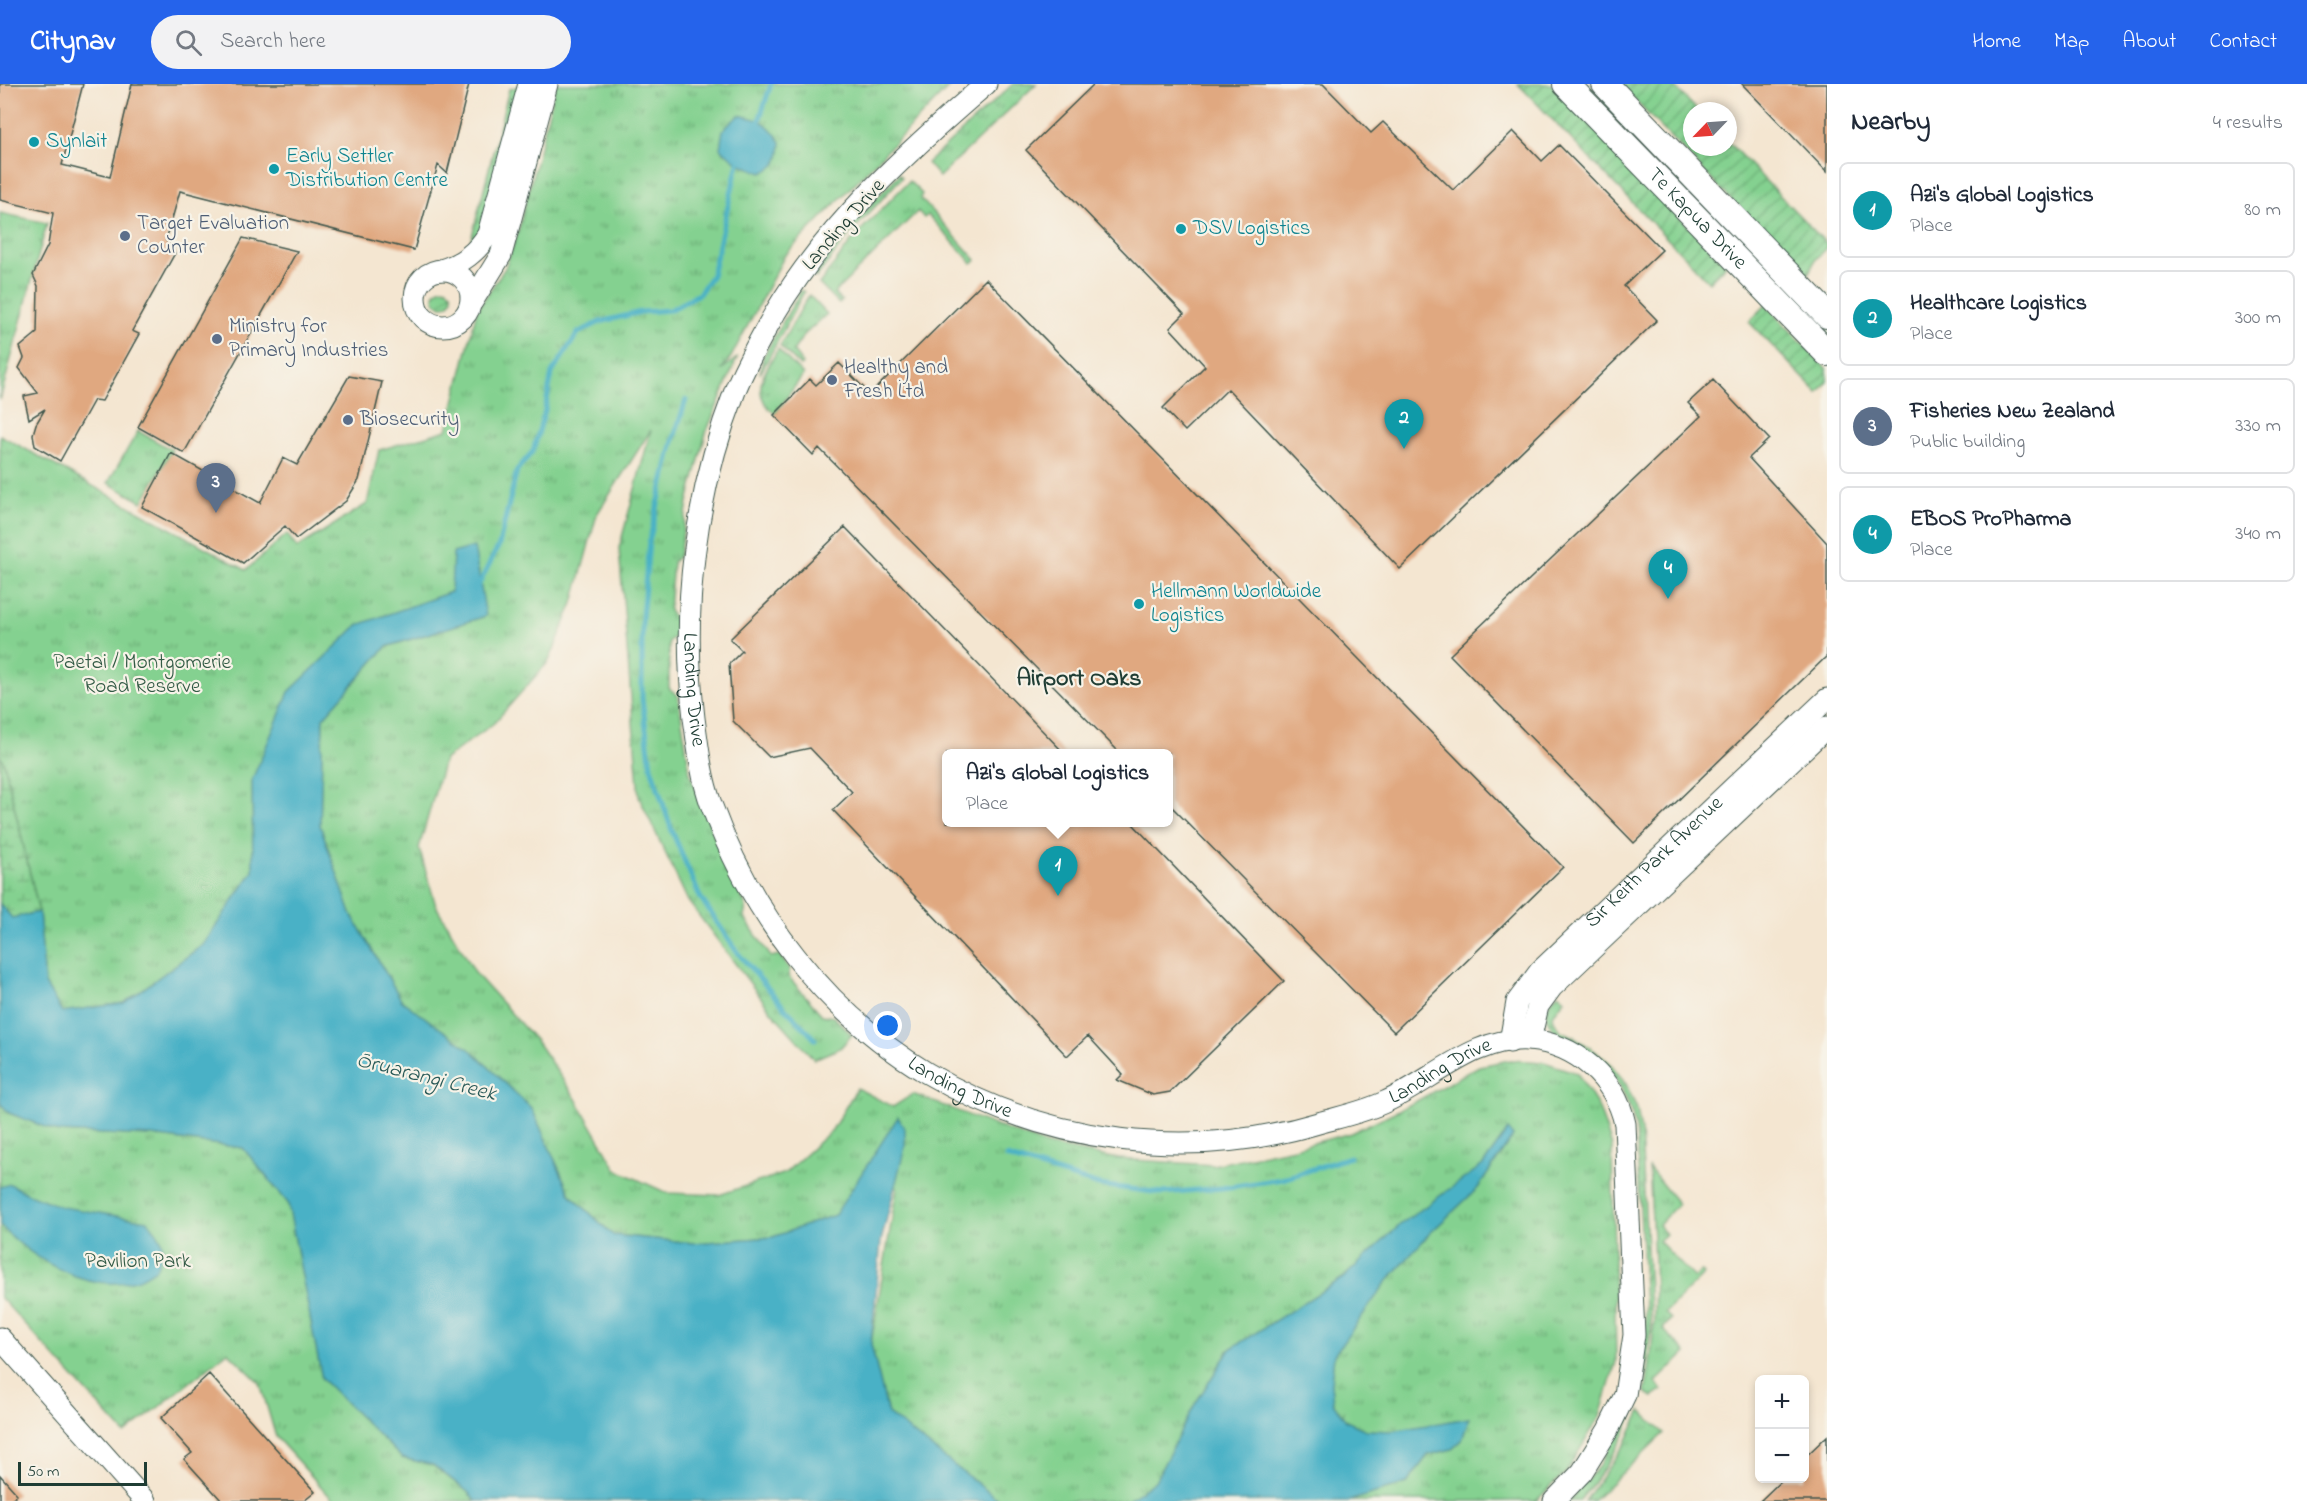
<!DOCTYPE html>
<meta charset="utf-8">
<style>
:root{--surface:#fff;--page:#f2f2f3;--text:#1f2937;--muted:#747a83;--line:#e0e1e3;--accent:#2563eb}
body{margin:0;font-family:"Indie Flower",sans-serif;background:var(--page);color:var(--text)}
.controls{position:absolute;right:18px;bottom:18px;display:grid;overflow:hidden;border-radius:9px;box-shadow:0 3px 9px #0003}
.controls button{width:54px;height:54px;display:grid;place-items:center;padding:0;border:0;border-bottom:2px solid var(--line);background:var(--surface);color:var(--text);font:30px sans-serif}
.compass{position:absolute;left:1683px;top:18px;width:54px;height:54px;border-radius:50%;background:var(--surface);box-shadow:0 3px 9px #0003;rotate:245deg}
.scale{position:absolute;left:18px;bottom:15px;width:129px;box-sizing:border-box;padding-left:6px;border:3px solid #1f3d34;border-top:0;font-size:16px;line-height:21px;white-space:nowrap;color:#1f3d34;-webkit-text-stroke:4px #f7f3e8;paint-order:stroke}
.you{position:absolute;left:888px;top:942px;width:21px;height:21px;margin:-15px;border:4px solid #fff;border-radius:50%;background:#1a73e8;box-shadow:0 0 0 9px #1a73e833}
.badge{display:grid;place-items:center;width:39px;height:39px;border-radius:50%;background:var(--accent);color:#fff;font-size:20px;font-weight:700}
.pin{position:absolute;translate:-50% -50px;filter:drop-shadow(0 2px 3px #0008)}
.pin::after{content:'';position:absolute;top:32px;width:21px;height:18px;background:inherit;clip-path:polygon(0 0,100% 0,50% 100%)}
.popup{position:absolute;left:942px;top:665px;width:231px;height:78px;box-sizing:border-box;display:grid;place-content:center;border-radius:9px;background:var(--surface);filter:drop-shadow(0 2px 4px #0005);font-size:20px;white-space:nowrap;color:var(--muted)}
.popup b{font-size:22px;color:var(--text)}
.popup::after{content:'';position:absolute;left:50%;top:100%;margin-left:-12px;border:12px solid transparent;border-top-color:var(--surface)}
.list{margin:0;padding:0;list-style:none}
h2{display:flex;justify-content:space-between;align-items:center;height:78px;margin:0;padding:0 24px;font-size:26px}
h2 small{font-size:20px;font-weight:400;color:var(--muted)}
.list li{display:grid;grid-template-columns:39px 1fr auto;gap:18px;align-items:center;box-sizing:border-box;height:96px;margin:0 12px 12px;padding:0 12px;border:2px solid var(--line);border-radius:9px}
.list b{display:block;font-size:22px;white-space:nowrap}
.list p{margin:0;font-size:20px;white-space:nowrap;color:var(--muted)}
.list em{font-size:20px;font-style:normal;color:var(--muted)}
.icon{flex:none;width:33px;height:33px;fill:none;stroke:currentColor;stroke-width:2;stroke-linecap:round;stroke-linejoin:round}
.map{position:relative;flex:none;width:1827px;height:1417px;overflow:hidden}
header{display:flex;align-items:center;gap:36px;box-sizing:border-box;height:84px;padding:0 30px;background:var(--accent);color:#fff}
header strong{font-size:28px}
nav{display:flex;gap:33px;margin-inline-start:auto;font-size:21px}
.search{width:420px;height:54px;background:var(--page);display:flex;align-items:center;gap:15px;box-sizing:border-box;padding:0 21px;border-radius:33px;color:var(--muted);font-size:22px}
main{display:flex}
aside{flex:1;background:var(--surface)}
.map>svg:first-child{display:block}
</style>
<header>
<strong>Citynav</strong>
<div class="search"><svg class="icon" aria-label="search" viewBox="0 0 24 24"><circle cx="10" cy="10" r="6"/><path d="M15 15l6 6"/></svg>Search here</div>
<nav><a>Home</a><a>Map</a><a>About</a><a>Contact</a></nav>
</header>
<main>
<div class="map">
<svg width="1827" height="1417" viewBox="0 0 1827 1417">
<defs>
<pattern id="grass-tufts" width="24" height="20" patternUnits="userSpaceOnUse" patternTransform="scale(1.5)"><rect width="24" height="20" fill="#84d190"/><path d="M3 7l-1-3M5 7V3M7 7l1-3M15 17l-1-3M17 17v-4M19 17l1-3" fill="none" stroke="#6bab76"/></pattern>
<pattern id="wetland-marsh" width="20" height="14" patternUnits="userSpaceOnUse" patternTransform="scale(1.5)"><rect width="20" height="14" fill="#84d190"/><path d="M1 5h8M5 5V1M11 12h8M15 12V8" fill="none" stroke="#6bab76"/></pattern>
<pattern id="garden-furrows" width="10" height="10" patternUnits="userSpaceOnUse" patternTransform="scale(1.5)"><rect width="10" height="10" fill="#84d190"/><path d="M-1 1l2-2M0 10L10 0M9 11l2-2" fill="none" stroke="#6bab76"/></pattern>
</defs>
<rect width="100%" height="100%" fill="#f7f3e8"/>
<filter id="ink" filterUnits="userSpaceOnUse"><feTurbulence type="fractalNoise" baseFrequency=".0167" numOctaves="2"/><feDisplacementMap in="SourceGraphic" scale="12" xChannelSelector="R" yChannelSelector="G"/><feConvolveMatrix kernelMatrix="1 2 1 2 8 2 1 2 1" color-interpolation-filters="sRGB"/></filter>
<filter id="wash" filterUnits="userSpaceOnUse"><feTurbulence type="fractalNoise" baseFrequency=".008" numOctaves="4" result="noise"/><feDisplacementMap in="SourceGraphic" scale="24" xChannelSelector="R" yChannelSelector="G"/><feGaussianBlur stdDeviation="1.35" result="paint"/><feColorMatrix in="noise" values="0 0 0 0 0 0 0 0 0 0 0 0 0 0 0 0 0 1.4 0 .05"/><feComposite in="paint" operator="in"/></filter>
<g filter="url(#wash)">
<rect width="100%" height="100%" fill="#f4e6d1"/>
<path fill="url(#grass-tufts)" stroke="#528762" stroke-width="1.5" d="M556,0H952L785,171L731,273L721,286L737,274L706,349L688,418L679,472L673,478L669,527L675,534L676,552L669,557V604L678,612L690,689L722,772L746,822L744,833L771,873L779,871L790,885L788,892L822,931L834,933L852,951L840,964L814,975L771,927L688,817L639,713L619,464L651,346L597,430L573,519L549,577L494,639L444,676L419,764L436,822L476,890L537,958L576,1015L617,1086L667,1109L719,1111L785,1089L832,1046L857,1004L893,1023L913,1010L1047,1061L1119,1075L1213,1081L1294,1064L1351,1049L1413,1019L1479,982L1510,976L1544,978L1577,989L1598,1022L1612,1062L1616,1278L1600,1332L1567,1387L1536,1417H1349L1407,1399L1428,1371L1452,1365L1462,1356L1469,1335L1392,1347L1366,1346L1346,1337L1333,1319L1331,1300L1334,1270L1385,1200L1429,1150L1478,1104L1513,1052L1508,1046L1483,1081L1401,1140L1343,1194L1230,1265L1195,1320L1155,1397L1127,1417H1000L888,1330L871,1260L897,1104L888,1102L835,1131L773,1153L694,1159L613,1151L570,1110L532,1025L473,968L402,917L351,830L320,741L323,634L386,563L486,532L454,469L451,508L358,542L252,696L253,787L204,860L124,919L62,928L45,900L39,828L4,679L0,672V351L246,486L287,450L297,464L367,420L379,366L447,346L477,226L505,184L518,149Z
M1013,0H1036L939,93L927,79Z
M899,90L902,93L850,150L816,194L813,189L845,148Z
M909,97L922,110L920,114L976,176L972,179L928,131L924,134L918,127L834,209L842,217L839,220L819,200L856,151Z
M0,129L47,139L0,316Z
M801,206L804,208L760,290L763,273Z
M809,211L827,230L804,251L793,267L803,280L800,282L780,262Z
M778,265L803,291L775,330C748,308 765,289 778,265Z
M138,347L172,366L142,418L108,399Z
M1558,909L1565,915L1553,931L1554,937L1561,947L1576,954L1595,967L1610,979L1626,1000L1637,1025L1641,1047L1651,1244L1645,1289L1640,1304L1637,1302V1295L1646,1245L1636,1045C1628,1010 1612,981 1581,962C1569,955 1553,951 1548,937C1543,925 1551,917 1558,909Z
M0,1019L9,1029L58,1048L152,1052L243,1064L288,1119L322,1295L402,1374L432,1381L468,1408L475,1417H334L276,1353L260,1299L228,1268L125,1350L0,1213Z
M1649,1084L1678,1120L1658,1141L1666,1150L1659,1157L1694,1194L1701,1187L1704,1190L1665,1229L1671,1235L1663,1245L1686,1269L1656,1298L1662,1307L1653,1313L1645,1308C1661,1234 1653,1159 1649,1084Z
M1633,1325C1629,1352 1597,1396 1579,1417H1569L1599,1382L1629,1326Z
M1641,1327L1664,1349L1593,1417H1585L1625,1360Z"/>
<path fill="url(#wetland-marsh)" stroke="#528762" stroke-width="1.5" d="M0,672L4,679L39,828L12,834L0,820Z"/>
<path fill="url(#garden-furrows)" stroke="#528762" stroke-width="1.5" d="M1518,0H1551L1726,181L1709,198Z
M1580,0H1589L1827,246V255Z
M1619,0H1672L1698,27H1692V63H1728V58L1827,160V164L1816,175L1808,190H1803Z
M522,1L486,139L470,160L509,5Z
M434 213a9 9 0 1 1 18 0a9 9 0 1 1-18 0Z
M1766,221L1827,285V298L1818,309L1749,238Z"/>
<path fill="#48b1c6" stroke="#34777d" stroke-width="1.5" d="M739,31C763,36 767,38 781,58C780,76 779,81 762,89L738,79L720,64L723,46Z
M474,463L486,532L386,563L323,634L320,741L351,830L402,917L473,968L532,1025L570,1110L613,1151L694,1159L773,1153L835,1131L898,1033L905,1045V1063L881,1157L871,1260L888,1330L1000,1417H475L468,1408L433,1381L402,1374L322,1295L288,1119L243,1064L152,1052L58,1048L9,1029L0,1019V820L12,834L39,828L45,900L62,928L124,919L204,860L253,787L252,696L289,608L358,541L451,508L453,469Z
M1508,1046L1513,1052L1478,1104L1429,1150L1385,1200L1334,1271L1331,1300L1333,1319L1346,1337L1366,1346L1392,1347L1469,1334L1462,1356L1452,1365L1428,1371L1407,1399L1349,1417H1127L1155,1397L1195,1320L1230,1265L1343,1194L1401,1140L1483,1081Z
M10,1100L26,1109L62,1123L148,1137C165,1158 166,1160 156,1185C150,1189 143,1194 136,1196C88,1210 32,1175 0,1141V1103Z"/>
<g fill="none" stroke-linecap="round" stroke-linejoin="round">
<path stroke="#48b1c6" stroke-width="5" d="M759,37L771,0
M686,316L673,357L649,458L642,533V615L651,683L672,747L700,813L737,868L784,923L815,955
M479,500L499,461L517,386L533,367L545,326L552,289L578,249L600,238L641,228L670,226L699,210L712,191L738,79
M1006,1073L1099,1101L1162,1109L1222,1104L1282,1095L1350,1073"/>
</g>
<g id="blocks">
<path fill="#e0a880" d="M0,0H83L62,81L110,93L132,0H469L447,89L438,81L414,166L180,107L166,156L175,169L132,247L139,250L102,317L94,316L60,377L35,362L33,350L36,340L45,325L29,335L24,312L38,309L19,284L24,274L20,263L37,249L38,202L33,191L48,161L53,129L0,116Z
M1094,0H1323L1371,49L1383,38L1453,106L1513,47L1542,77L1559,61L1662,166L1624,202L1657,236L1400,485L1228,305L1185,347L1163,324L1205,282L1170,244L1184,230L1026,66Z
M1742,0H1827V88Z
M243,154L297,167L184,369L138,343Z
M986,195L1563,783L1394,948L1169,720V669H1120L819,364L813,371L774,331L810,295L816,301L839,279L870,310Z
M349,292L382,298L359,396L346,417L296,455L285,442L243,479L142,423L171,369L260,419L283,374L297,381Z
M1713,296L1769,355L1749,374L1827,459V572L1634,759L1450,571L1701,332L1688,319Z
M845,443L1064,669H947V738H1131L1284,897L1170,1008L1153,1011L1117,996L1123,990L1088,952L1067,972L833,726L852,708L810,664L769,673L733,637L729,580L742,567L730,555Z
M209,1290L315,1408L304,1417H222L184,1375L192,1369L161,1334Z
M1827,1352V1417H1760L1783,1395H1804V1374Z
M0,1391L17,1410L10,1417H0Z"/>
</g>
</g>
<g filter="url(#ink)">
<use href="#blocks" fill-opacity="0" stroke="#3f564c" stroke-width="1.5"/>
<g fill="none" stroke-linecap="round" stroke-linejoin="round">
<defs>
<g id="minor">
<path id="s1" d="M986,0C909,66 827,141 775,229C761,254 745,281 735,307C695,410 681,524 694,634C698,663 701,692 711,720C751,830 825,928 927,989C1047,1060 1189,1078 1322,1038C1344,1032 1367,1027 1387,1017C1433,996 1475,952 1529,956C1576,960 1615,994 1625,1040L1634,1251L1625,1311L1608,1346L1582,1388L1554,1417"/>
<circle cx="443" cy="214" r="28"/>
<path d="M441,186C461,180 478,167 488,150L529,0"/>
<path d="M472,218L501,171L547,0"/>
<path d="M1530,956L1538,922L1552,903L1827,643"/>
<path id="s2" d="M1510,958L1517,918L1540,887L1827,615"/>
<path d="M0,1254L145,1417"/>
</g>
<g id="tertiary">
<path id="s3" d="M1566,0L1827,269"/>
<path d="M1605,0L1827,231"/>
</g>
</defs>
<use href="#minor" stroke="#3f564c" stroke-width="23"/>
<use href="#tertiary" stroke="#3f564c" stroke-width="28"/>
<use href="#minor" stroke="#fff" stroke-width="21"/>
<use href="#tertiary" stroke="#fff" stroke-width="26"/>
</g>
</g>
<g fill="#0f9aa8" stroke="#f7f3e8" stroke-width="2">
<circle cx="34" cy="58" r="6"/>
<circle cx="274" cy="85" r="6"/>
<circle cx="1181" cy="145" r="6"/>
<circle cx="1139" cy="520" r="6"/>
</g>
<g fill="#5c6f8a" stroke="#f7f3e8" stroke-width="2">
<circle cx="125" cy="152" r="6"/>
<circle cx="217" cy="255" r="6"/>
<circle cx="832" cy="296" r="6"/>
<circle cx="348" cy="336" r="6"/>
</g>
<g text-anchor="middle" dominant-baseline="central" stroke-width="4.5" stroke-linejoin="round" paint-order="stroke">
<g font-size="21" fill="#0d838f" stroke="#f7f3e8" text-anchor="start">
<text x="46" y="58">Synlait</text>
<text x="286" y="73">Early Settler<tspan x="286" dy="24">Distribution Centre</tspan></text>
<text x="1193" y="145">DSV Logistics</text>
<text x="1151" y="508">Hellmann Worldwide<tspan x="1151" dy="24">Logistics</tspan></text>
</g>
<g font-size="21" fill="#1f3d34" stroke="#f7f3e8">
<text stroke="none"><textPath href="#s3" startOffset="188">Te Kapua Drive</textPath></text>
<text transform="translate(844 141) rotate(-49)">Landing Drive</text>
<text stroke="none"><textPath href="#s1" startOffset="705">Landing Drive</textPath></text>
<text stroke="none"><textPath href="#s2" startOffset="237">Sir Keith Park Avenue</textPath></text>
<text stroke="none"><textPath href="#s1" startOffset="1712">Landing Drive</textPath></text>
<text stroke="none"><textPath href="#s1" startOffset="1209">Landing Drive</textPath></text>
</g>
<g font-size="21" fill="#4e5e75" stroke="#f7f3e8" text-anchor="start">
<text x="137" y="140">Target Evaluation<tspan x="137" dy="24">Counter</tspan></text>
<text x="229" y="243">Ministry for<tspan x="229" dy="24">Primary Industries</tspan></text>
<text x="844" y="284">Healthy and<tspan x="844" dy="24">Fresh Ltd</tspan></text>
<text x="360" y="336">Biosecurity</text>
</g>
<g font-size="21" fill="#335b46" stroke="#f7f3e8">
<text x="142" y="579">Paetai / Montgomerie<tspan x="142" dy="24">Road Reserve</tspan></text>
<text x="138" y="1178">Pavilion Park</text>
</g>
<g font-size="22" font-style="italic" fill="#295a58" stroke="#f7f3e8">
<text transform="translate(426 994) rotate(14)">Ōruarangi Creek</text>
</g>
<g font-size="24" font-weight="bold" fill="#1f3d34" stroke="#f7f3e8">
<text x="1079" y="595">Airport Oaks</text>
</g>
</g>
</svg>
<div class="controls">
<button>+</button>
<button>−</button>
</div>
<svg class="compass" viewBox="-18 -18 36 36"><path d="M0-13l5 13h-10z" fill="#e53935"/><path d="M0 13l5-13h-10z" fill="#747a83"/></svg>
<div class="scale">50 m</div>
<div class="you"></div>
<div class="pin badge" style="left:1058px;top:812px;background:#0f9aa8">1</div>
<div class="popup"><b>Azi's Global Logistics</b>Place</div>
<div class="pin badge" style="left:1404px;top:365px;background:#0f9aa8">2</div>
<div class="pin badge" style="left:216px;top:429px;background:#5c6f8a">3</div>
<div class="pin badge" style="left:1668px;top:515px;background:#0f9aa8">4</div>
</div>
<aside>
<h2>Nearby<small>4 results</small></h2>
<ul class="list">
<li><span class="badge" style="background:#0f9aa8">1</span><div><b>Azi's Global Logistics</b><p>Place</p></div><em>80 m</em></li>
<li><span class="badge" style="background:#0f9aa8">2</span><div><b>Healthcare Logistics</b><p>Place</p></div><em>300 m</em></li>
<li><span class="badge" style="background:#5c6f8a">3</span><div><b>Fisheries New Zealand</b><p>Public building</p></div><em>330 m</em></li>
<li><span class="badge" style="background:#0f9aa8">4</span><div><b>EBOS ProPharma</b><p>Place</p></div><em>340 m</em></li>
</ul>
</aside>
</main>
